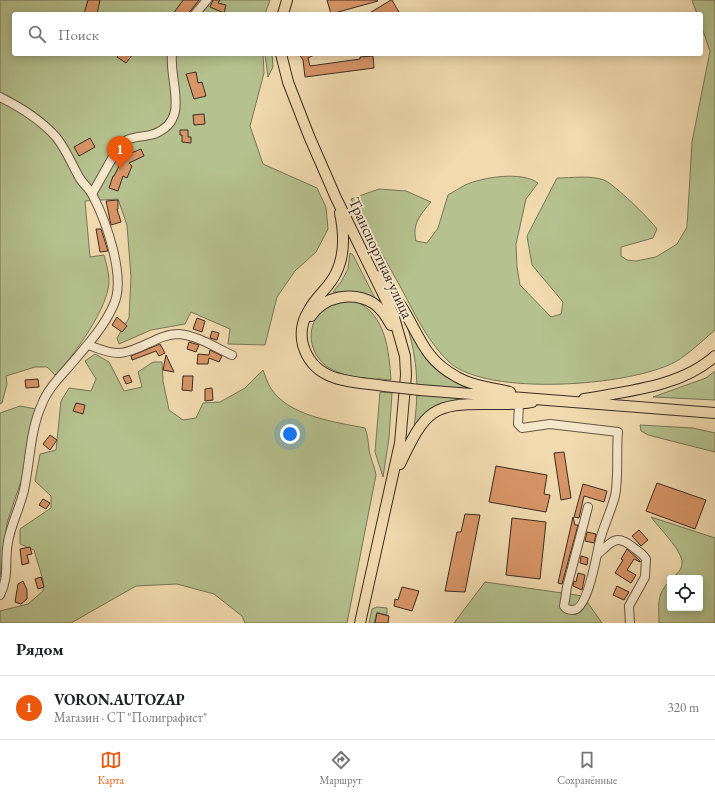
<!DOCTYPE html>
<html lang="ru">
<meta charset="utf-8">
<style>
:root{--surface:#fff;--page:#f6f6f6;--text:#202124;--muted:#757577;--line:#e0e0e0;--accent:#ea580c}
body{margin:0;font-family:"EB Garamond",serif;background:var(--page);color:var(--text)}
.controls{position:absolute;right:12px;bottom:12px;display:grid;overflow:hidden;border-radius:4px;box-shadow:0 2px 10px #0003}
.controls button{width:36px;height:36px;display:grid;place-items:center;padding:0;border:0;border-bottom:1px solid var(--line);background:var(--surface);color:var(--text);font:20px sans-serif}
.you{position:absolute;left:290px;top:434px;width:14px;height:14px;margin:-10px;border:3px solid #fff;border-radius:50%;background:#1a73e8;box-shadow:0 0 0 6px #1a73e833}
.badge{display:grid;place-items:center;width:26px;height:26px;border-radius:50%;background:var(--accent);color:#fff;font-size:13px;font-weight:700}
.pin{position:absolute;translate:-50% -33px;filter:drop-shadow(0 1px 2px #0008)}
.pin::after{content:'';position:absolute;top:21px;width:14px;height:12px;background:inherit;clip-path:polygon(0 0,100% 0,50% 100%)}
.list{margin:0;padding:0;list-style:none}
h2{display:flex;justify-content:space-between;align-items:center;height:52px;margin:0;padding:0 16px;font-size:17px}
h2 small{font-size:13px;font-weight:400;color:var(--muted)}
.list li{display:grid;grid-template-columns:26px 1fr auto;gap:12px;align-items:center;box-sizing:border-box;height:64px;padding:0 16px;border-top:1px solid var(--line)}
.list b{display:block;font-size:15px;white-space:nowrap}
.list p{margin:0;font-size:13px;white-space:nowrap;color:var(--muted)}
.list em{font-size:13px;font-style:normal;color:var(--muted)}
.icon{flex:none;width:22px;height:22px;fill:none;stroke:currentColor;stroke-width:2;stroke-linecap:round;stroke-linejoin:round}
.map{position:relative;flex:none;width:715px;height:623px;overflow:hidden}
.search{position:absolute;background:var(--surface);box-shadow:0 2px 10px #0003;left:12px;right:12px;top:12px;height:44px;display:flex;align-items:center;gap:10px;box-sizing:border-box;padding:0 14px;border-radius:4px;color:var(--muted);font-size:15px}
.sheet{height:116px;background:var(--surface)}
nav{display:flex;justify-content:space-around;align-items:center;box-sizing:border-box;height:56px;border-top:1px solid var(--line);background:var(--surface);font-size:11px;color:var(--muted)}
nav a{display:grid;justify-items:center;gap:2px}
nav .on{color:var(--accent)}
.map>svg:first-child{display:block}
</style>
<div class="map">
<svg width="715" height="623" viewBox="0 0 715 623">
<rect width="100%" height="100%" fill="#f0daae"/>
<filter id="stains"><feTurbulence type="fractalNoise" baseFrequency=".005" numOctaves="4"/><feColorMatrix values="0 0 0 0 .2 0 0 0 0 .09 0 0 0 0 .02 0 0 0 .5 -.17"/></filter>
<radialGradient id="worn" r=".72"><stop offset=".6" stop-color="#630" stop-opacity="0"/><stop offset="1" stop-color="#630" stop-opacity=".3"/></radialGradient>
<path fill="#b5c18e" stroke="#787658" d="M0,0H270L265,14H14V54H263L264,73L250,126L263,164L317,188L326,207L328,229L316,252L295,271L277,297L265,345L228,344L230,329L191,312L185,324L151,330L119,344L117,338L129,318L131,277L127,225L118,199L85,201L90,257L104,255C106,263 109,272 109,280C110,306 73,357 55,375L47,367H35L6,376L7,384L2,403L0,404Z
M692,0H714L715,3V330C702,341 689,354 675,362C631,386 487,397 449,362C427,341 414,312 400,286C384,257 367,228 351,199L379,189L406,191L431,202C420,215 412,224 416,241L427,243L438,228L448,195C454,192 459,188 465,185C483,177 522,171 538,183L526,199L516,244L517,267L520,285L551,317L561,314L563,302L532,265L527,236L557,178C572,178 590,175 604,180C614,184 650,219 657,229L653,238L621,247V256L627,260L636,261L656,257L677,244L687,227L692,142L710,51L701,25V14H697Z
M265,54H272L273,67L268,77Z
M350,253L353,255L377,302L359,293L333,292L341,282L348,269Z
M355,301C386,314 389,351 391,380C372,378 348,379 331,369C304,354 304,315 334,303C340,300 349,301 355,301Z
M407,326C429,358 435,375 473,390L458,388L457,404L414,427C419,392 418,360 407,326Z
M95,354L109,362L124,391L142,387L138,372L153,362H162L163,381L169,410L183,420L196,418L203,403L220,402L245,388L263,370C265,375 267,382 270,387C287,416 335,422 365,428C368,436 368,441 369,450C370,457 375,467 376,475L347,623H245L242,616L214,594L177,584L136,586L71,623H0V611L28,604L43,591V580L34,550L20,544V529L51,508V496L35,481L40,454L56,450L61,401L69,388L91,391L96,379L85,361Z
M715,371V400L653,397L706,378Z
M380,392L392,393L389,438L383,477L375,452Z
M20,406L36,409L22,478L7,523L0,577V413Z
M640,425L693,428L715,433V452L648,435L641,431Z
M651,517L715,538V623H659C659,605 656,594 670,581V608H700V578H673C677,573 682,570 682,563C683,551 658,527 651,517Z
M485,582L583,596L602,623H454Z
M377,607L387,608V615L377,612L374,623H369L372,609Z"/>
<path fill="#d89567" stroke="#3a2c23" d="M88,0H100L97,14H84Z
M183,0H199L188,14H173Z
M213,0H220L218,3L226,5L224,13L210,7Z
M327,0H377L378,1L331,14Z
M392,0L400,14H368L391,0Z
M120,54H133L126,63L117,57Z
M299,54H316L308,58L310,66L360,59V57L373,56L374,68L305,77L303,60Z
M196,72L198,83L202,82L206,96L194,99L186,74Z
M204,114L205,124L194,125L193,115Z
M180,130H188V137H191V143L182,142V135H180Z
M90,138L95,147L79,156L74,147Z
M141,149L144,156L129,163L132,166L127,178L123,176L118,191L109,188L113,176H114L124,156Z
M118,200V209H117L121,222L111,225L106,201Z
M96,229H101L108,251L100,252Z
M117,317L127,326L122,332L112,325Z
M197,318L205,321L202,332L193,329Z
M212,331L219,333L217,340L210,338Z
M189,342L199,345L196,352L187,349Z
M160,344L165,353L159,356L156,351L132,360L131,356Z
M210,350L222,356L219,362L209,358L208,364H197L198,354L209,355Z
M166,355L174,372L163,370Z
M129,375L132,382L126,384L123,377Z
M183,376H193L192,391L182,390Z
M38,379L39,387L26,388L25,380Z
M212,388L213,400L205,401V389Z
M76,403L85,405L83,414L73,411Z
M50,435L57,440L50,450L43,444Z
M564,452L571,498L561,500L554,453Z
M496,466L547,475L544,494L550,495L546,512L489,502Z
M657,483L706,500L695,529L646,511Z
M583,484L607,491L604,502L584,496L579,518L574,517Z
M43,499L50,503L46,509L39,505Z
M465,514L480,515L465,592L445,591L457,532H461Z
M573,517L575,525H578L562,584L558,583Z
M512,518L546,522L540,579L506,575Z
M639,530L648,540L641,546L632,536Z
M587,532L596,534L594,543L585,541Z
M30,547L32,554L27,555L29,563L22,565L20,549Z
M627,549L640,561V562L634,559L627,570L636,575L631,583L615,573L623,560L621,559Z
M581,556L588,558L587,565L580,563Z
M578,573L585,575L582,590L573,586L574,581L576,582Z
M41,577L44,587L38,589L35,579Z
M23,581L27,590V599L21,604L15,602L18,584Z
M617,586L629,592L624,600L613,595Z
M402,587L419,591L412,611L394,606L395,599L398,600Z
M377,613L389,616L388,623H375Z"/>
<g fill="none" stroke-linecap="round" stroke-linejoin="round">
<defs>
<path id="minor" d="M195,14L207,0
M0,97C20,107 41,120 56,137C66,149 71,163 79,177C83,184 90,189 93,196C106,221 126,277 114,304C104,328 83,350 66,370C57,380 47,391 42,404C30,430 30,462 24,490C20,508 11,524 8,542C4,563 10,574 0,595
M92,194L119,146C130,135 141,138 154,134C191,120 169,83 172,54
M88,345C98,348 109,354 120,353C141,351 158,334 178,334C197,335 216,348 232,355
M519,405L518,424L522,428L550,424L618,432C616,452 619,477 615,496C611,511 604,525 600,540C597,552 588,612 572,610C568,610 566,609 564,606L567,587L588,507
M598,554C613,540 617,534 634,548C638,551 643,554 646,559L645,577L629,606L630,623"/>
<path id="major" d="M283,14L287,0
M281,54L288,82L309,136L336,198L393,314L405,356L406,375L400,443L360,623
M340,213C344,232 345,255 336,273C330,287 316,296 309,310C302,321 300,333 303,345C314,383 351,381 384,386
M380,276C387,287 396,298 403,309C420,337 425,360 457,377C473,386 492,388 510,392
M311,316C324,296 353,291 373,303C381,308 386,316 391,325
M420,390L715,413
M584,399C627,391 681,387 715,356
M400,464C426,410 431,403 492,404C505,404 519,405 532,402"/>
</defs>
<use href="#minor" stroke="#685846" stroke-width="10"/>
<use href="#major" stroke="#3a2c23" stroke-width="12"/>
<use href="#minor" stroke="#f5e7ca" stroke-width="8"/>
<use href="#major" stroke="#f0daae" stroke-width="10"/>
<defs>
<path id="major-bridge" d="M384,386L420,390"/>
</defs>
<use href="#major-bridge" stroke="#3a2c23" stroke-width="12" stroke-linecap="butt"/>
<use href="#major-bridge" stroke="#f0daae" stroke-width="10"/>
</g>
<g text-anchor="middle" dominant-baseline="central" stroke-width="4" stroke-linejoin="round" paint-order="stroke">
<g font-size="16" fill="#3a2c23" stroke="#f5e7ca">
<text transform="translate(381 258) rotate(65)">Транспортная улица</text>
</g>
</g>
<rect width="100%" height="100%" filter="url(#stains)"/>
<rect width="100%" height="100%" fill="url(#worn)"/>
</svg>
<div class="controls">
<button><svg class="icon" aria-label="locate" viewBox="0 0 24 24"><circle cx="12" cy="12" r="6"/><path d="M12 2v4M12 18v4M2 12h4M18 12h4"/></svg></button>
</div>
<div class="you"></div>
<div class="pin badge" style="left:120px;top:169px">1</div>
<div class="search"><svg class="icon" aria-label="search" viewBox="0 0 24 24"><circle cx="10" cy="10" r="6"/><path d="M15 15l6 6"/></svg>Поиск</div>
</div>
<section class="sheet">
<h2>Рядом<small></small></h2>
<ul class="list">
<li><span class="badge">1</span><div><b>VORON.AUTOZAP</b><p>Магазин · СТ &quot;Полиграфист&quot;</p></div><em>320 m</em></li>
</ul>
</section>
<nav>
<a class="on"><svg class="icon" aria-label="map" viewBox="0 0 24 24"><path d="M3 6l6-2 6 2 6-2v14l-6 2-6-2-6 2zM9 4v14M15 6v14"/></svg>Карта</a>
<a><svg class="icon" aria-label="directions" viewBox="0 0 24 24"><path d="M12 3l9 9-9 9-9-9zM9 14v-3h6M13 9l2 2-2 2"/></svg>Маршрут</a>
<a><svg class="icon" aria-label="saved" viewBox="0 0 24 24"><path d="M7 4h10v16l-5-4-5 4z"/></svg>Сохранённые</a>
</nav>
